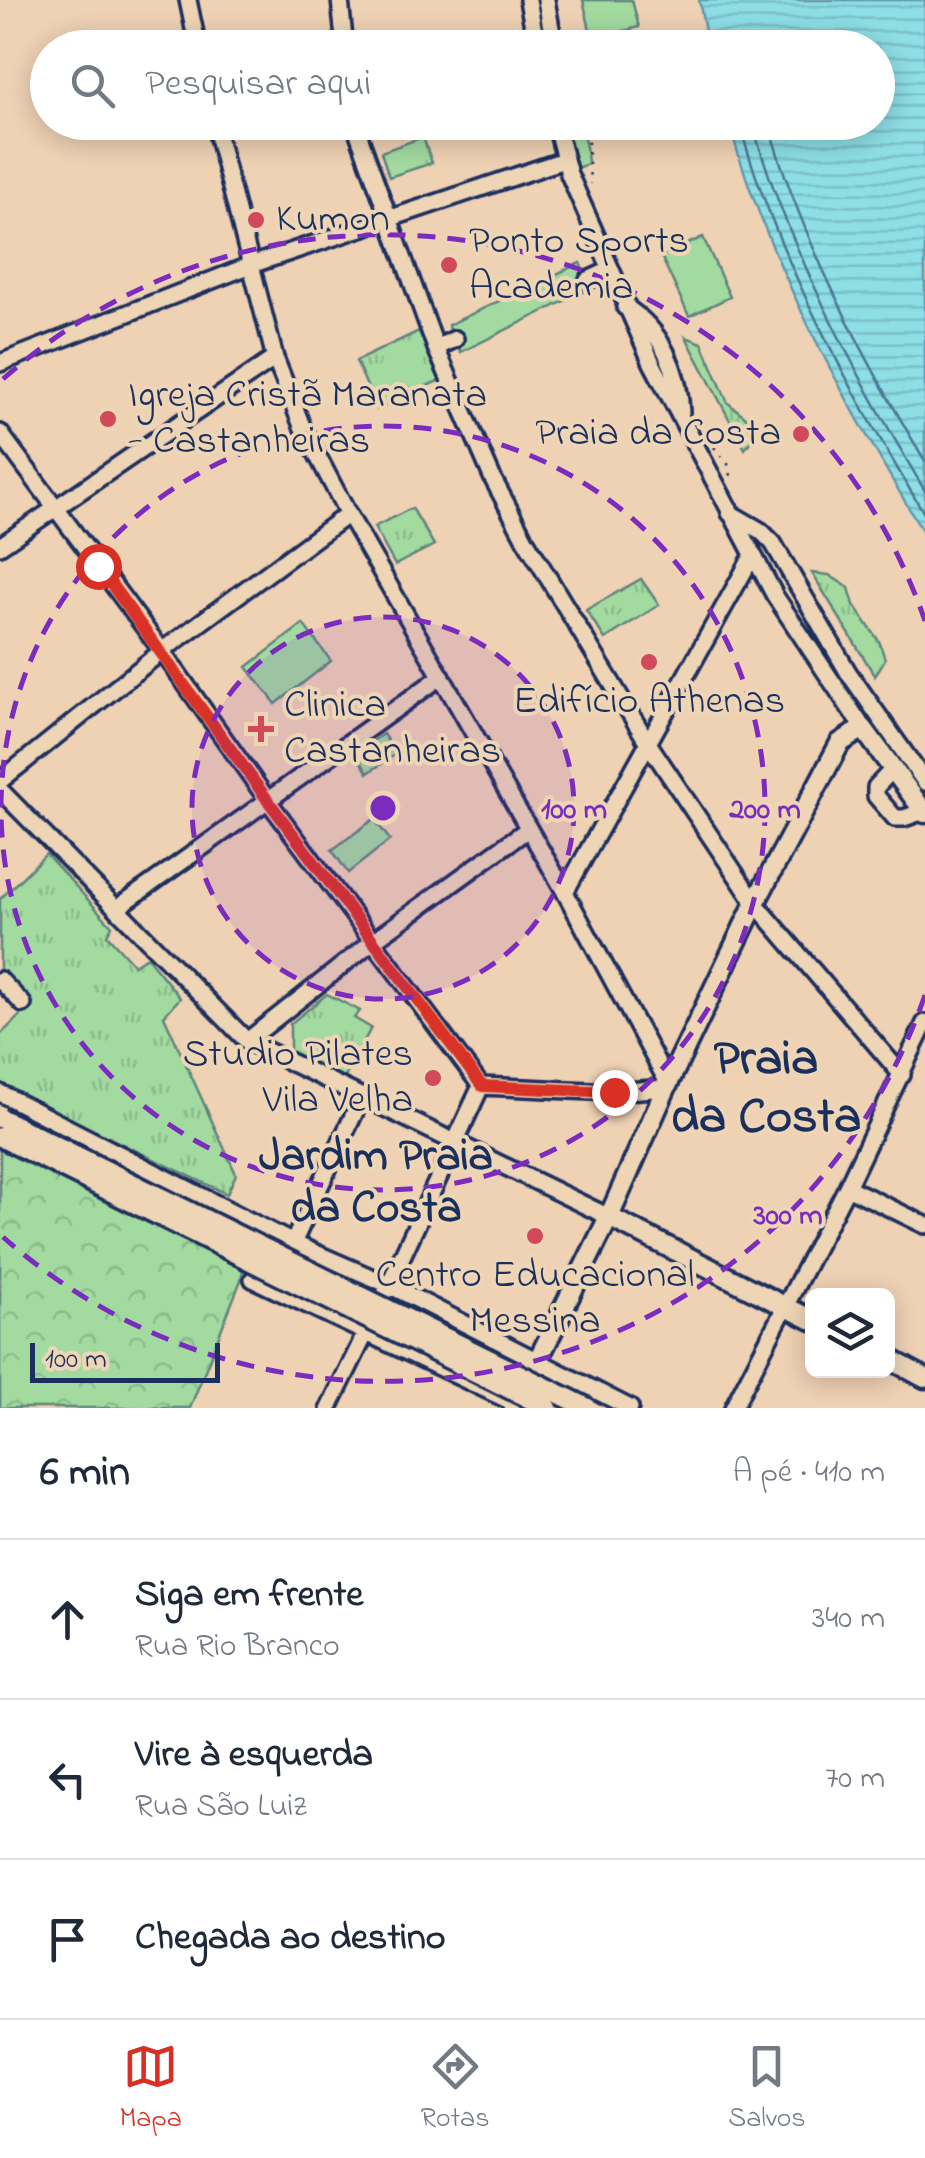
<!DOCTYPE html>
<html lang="pt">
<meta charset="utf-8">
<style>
:root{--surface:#fff;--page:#f6f6f7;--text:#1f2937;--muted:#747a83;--line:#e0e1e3;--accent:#d93025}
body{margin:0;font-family:"Indie Flower",sans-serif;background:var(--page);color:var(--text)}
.controls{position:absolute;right:30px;bottom:30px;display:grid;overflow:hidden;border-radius:15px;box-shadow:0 5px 25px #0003}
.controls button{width:90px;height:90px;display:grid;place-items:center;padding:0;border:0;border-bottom:2px solid var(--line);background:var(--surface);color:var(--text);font:50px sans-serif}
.scale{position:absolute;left:30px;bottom:25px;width:190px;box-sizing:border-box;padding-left:10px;border:5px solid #1b2f5e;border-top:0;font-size:28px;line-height:35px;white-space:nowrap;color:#1b2f5e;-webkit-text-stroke:8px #edd5b5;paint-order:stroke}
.stop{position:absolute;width:30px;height:30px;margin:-22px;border:8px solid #d93025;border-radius:50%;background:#fff}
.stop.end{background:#d93025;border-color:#fff;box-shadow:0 2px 10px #0008}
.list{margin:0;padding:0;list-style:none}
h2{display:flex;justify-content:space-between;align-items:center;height:130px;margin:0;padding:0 40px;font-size:42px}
h2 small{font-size:32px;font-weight:400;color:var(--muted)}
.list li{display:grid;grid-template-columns:65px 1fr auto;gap:30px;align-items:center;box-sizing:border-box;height:160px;padding:0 40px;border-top:2px solid var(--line)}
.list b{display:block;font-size:38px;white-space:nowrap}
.list p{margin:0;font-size:32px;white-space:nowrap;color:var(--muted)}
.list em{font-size:32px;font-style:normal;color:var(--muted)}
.icon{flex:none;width:55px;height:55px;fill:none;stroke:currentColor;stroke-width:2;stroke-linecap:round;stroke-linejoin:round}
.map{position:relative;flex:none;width:925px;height:1408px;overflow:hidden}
.search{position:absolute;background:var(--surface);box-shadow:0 5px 25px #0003;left:30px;right:30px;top:30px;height:110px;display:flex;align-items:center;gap:25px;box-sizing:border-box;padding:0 35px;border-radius:55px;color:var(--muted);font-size:38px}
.sheet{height:610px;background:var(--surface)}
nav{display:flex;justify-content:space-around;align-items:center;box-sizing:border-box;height:140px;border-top:2px solid var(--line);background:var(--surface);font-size:28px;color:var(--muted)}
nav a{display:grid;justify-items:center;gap:5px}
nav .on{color:var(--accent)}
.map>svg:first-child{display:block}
</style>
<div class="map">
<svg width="925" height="1408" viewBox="0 0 925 1408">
<defs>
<pattern id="grass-tufts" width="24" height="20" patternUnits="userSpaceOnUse" patternTransform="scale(2.5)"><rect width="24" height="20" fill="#a2da9f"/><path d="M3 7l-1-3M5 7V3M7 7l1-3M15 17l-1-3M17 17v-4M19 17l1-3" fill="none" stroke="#8bbb8b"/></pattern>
<pattern id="forest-crowns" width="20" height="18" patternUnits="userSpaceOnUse" patternTransform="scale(2.5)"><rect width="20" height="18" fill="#a2da9f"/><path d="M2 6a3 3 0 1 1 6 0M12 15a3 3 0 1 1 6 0" fill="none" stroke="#8bbb8b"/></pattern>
<pattern id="water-rules" width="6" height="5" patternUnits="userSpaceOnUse" patternTransform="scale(2.5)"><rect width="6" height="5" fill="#8ddee5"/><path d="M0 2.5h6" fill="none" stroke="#79bfc7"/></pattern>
</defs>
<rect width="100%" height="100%" fill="#efd1b4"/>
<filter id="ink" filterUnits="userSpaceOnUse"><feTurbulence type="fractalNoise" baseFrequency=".01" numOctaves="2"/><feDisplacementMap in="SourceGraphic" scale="20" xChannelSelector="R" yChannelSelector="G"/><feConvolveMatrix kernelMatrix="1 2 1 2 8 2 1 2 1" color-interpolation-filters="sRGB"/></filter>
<g filter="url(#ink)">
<path fill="url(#grass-tufts)" stroke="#5e847e" stroke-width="2.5" d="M423,137L432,163L389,177L381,152Z
M419,331L440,380L377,409L356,361Z
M686,337L702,343L728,403L746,417L753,438L745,449Z
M412,508L434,545L395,565L374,527Z
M812,573L829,575L849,588L854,605L879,641L885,659L875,676Z
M641,579L659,605L605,639L586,610Z
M46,854L112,926L107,935L134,965L147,957L180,998L164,1016L236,1174L227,1194L0,1086V1035L33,1003L0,970V899Z
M327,994L360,1011L354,1018L371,1028L344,1079L290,1053V1024Z"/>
<path fill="url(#forest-crowns)" stroke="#5e847e" stroke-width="2.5" d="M0,1139L243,1269L241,1280L190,1408H0Z"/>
<path fill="#a2da9f" stroke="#5e847e" stroke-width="2.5" d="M583,0H632L639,27L592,39Z
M563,123H577C585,136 587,149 588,164L576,168Z
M703,237L730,297L689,316L661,256Z
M580,263L591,288L461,352L448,325Z
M303,624L331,661L276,704L247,667Z
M383,734L396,754L368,773L355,753Z
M374,819L390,840L348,873L332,850Z"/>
<path fill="url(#water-rules)" stroke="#5f98af" stroke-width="2.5" d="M699,0H925V535C847,405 770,269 729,123L878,122V48L708,47Z"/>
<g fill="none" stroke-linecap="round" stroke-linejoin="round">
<path stroke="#497594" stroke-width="2.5" d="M739,122C778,262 851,392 925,515
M752,122C789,252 856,375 925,491
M768,122C801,239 863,358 925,461"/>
<defs>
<path id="minor" d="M188,0L198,48
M340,0L345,48
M528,0L537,48
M546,0L551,28L547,48
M214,122L275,358L302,426L348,514L565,892L668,1083
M354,122L436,348L493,479L526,541L648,743L755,903L902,1075
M555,122L569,174L652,363L775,596L863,728
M588,280L610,270
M625,307C661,328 679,371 681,412
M436,348L455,339
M0,363L251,265L564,160
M0,433L162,651L269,802L481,1086
M730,513L761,531L773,543L848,672L925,782
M0,546L275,358
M893,769L876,787V796L895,818H904L924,811
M0,781L162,651L348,514
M0,790L247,1041L609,1217
M565,892L753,555
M117,908L442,676
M0,980L23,1004
M247,1041L373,941L528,829
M481,1086L614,1092L666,1088
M0,1093L293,1243L389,1285L630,1408
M847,1187L925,1225
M293,1243L362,1097
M253,1279L525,1408
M386,1291L481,1086
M329,1408L376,1312
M733,1408L847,1187L925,1023"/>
<path id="major" d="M609,1217L812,1320
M888,1358L925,1378
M514,1408L609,1217L666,1088L755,903L840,743L863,728L925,813"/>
</defs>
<use href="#minor" stroke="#1b2f5e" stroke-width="22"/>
<use href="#major" stroke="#1b2f5e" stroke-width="25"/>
<path stroke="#1b2f5e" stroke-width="2.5" stroke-dasharray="2.5 8" stroke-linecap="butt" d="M580,122L588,143L590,184
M714,447L728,464L733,483"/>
<use href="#minor" stroke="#edd5b5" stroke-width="15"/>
<use href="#major" stroke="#edd5b5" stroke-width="18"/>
<defs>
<path id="major-bridge" d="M0,1118L588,1408
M0,1137L548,1408"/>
</defs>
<use href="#major-bridge" stroke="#1b2f5e" stroke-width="25" stroke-linecap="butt"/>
<use href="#major-bridge" stroke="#edd5b5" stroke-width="18"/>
</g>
</g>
<g fill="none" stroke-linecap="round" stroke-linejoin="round" filter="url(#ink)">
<path stroke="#d93025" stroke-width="12" d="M98,566L269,802L482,1086L614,1092"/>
</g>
<circle cx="383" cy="808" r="191" fill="#7b2cbf" fill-opacity=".12"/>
<g fill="none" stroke="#7b2cbf" stroke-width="5" stroke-dasharray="18 12">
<circle cx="383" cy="808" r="191"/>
<circle cx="383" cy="808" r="382"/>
<path d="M925 995A573 573 0 0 1 3 1237M3 379A573 573 0 0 1 925 621"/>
</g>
<g fill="#d1495b" stroke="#edd5b5" stroke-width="4">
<circle cx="256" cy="220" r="10"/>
<circle cx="449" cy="265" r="10"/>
<circle cx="108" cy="419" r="10"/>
<circle cx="801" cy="434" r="10"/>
<circle cx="649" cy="662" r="10"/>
<path d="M256 714h10v10h10v10h-10v10h-10v-10h-10v-10h10z"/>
<circle cx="433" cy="1078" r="10"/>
<circle cx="535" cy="1236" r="10"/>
</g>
<g text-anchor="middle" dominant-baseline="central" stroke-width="8" stroke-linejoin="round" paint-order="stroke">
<g font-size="40" fill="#1b2f5e" stroke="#edd5b5" text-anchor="start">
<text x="276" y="220">Kumon</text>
<text x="469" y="242">Ponto Sports<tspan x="469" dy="46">Academia</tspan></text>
<text x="128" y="396">Igreja Cristã Maranata<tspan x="128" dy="46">- Castanheiras</tspan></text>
<text x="781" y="434" text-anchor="end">Praia da Costa</text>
<text x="649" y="702" text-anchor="middle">Edifício Athenas</text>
<text x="284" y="706">Clinica<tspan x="284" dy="46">Castanheiras</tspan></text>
<text x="413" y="1055" text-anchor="end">Studio Pilates<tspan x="413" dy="46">Vila Velha</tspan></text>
<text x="535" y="1276" text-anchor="middle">Centro Educacional<tspan x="535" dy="46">Messina</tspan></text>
</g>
<g font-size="45" font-weight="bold" fill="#1b2f5e" stroke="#edd5b5">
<text x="376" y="1158">Jardim Praia<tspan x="376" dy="52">da Costa</tspan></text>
</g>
<g font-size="50" font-weight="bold" fill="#1b2f5e" stroke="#edd5b5">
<text x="766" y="1060">Praia<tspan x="766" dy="58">da Costa</tspan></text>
</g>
</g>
<circle cx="383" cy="808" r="15" fill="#7b2cbf" stroke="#edd5b5" stroke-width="5"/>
<g font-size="30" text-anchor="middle" font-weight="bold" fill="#7b2cbf" stroke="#edd5b5" stroke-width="8" stroke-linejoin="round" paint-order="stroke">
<text x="574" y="818">100 m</text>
<text x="765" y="818">200 m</text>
<text x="788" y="1224">300 m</text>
</g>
</svg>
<div class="controls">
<button><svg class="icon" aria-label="layers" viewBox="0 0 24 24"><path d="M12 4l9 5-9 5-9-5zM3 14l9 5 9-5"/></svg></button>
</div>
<div class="scale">100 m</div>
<div class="stop" style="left:98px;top:566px"></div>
<div class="stop end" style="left:614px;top:1092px"></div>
<div class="search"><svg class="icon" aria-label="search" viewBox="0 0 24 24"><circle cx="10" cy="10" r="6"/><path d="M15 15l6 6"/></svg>Pesquisar aqui</div>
</div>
<section class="sheet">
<h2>6 min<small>A pé · 410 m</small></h2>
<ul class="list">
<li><svg class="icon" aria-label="ahead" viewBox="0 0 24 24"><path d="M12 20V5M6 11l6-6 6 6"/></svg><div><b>Siga em frente</b><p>Rua Rio Branco</p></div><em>340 m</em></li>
<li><svg class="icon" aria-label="left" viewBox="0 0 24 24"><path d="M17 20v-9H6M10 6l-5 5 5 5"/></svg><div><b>Vire à esquerda</b><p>Rua São Luiz</p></div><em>70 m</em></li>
<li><svg class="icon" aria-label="arrive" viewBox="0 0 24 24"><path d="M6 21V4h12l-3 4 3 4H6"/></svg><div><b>Chegada ao destino</b></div></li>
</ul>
</section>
<nav>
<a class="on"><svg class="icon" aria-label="map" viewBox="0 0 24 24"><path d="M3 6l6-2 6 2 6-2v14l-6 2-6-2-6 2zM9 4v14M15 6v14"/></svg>Mapa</a>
<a><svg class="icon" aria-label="directions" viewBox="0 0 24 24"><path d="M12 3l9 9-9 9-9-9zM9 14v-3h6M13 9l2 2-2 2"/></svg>Rotas</a>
<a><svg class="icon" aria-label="saved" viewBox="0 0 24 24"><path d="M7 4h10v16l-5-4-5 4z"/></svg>Salvos</a>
</nav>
